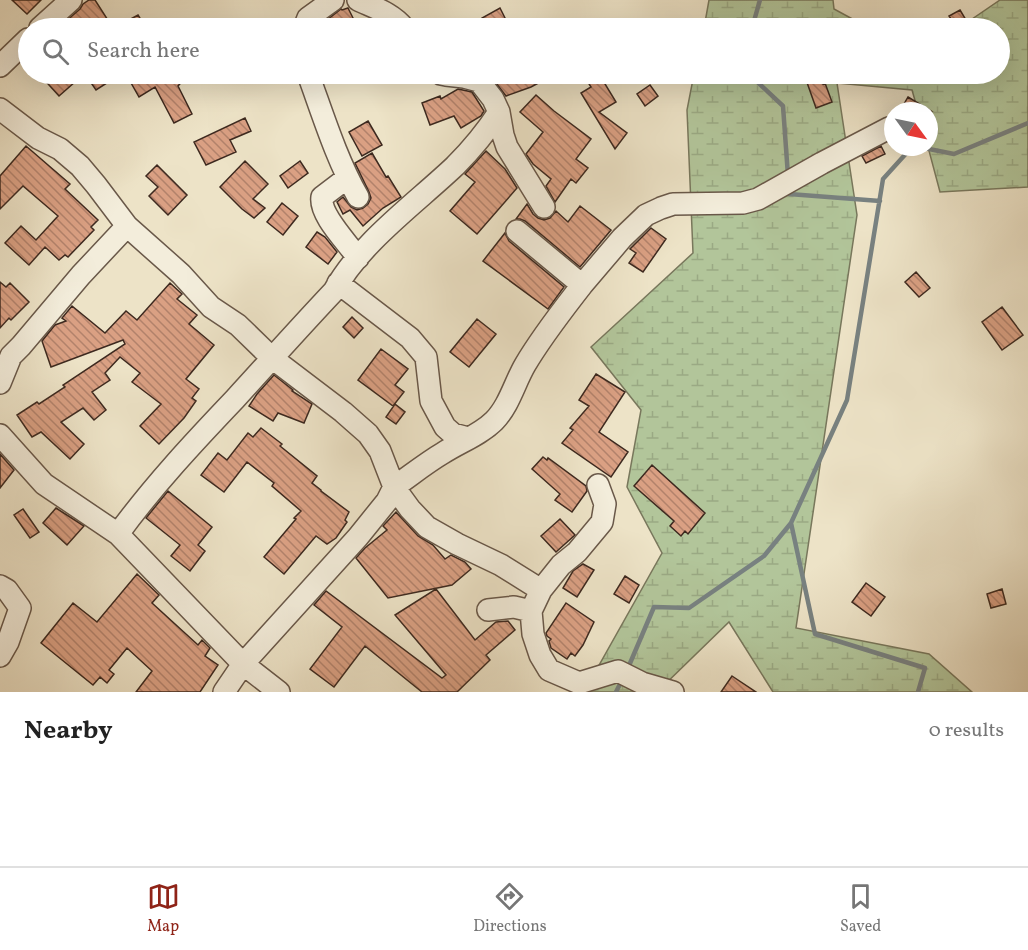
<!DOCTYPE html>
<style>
:root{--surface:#fff;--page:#f6f6f6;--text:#222;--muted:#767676;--line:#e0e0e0;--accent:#8f2418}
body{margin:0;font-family:Vollkorn,serif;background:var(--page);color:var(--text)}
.compass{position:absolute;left:884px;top:102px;width:54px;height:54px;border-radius:50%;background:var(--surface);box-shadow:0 6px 24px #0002;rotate:123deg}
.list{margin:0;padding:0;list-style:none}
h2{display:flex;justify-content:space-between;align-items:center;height:78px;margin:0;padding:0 24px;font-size:26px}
h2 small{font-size:20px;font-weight:400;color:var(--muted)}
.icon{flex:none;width:33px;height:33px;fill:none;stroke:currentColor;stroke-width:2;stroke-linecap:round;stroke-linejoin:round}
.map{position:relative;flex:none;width:1028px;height:692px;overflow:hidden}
.search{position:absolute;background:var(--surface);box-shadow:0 6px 24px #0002;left:18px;right:18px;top:18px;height:66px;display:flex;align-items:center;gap:15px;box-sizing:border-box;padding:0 21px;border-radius:33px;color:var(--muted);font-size:22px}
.sheet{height:174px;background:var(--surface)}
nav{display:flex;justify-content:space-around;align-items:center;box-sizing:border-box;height:84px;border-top:2px solid var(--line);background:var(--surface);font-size:16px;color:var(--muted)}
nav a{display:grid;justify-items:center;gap:3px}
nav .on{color:var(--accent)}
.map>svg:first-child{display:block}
</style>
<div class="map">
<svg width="1028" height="692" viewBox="0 0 1028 692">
<defs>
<pattern id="wetland-marsh" width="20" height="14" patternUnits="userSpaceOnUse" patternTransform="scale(1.5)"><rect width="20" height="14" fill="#b2c59a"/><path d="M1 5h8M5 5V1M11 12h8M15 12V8" fill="none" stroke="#9aa984"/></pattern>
<pattern id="building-back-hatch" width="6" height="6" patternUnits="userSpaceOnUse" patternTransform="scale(1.5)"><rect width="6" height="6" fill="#daa083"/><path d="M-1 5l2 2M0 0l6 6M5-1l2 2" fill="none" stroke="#b2826b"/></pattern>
</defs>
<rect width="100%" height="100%" fill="#ede3c7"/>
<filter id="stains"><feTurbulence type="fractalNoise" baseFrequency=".00333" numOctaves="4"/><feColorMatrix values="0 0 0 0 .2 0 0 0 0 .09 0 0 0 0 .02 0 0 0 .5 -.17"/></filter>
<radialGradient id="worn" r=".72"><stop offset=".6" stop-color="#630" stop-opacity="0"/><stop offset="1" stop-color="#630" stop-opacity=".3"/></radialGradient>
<path fill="url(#wetland-marsh)" stroke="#78775c" stroke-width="1.5" d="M709,0H833L834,9L869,28H704Z
M1000,0H1028V187L940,192L928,147L929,111H918L912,90L837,83L857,215L796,628L929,654L972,692H773L729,622L657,692H584L662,553L627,487L641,410L591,347L693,253L687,110L694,74H1000V28H959Z"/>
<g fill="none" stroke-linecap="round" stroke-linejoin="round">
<path stroke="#788180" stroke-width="4.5" d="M752,28L760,0
M749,74L783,106L788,176
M912,147L883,179L847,400L791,523L815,634L925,668L918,692
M919,147L954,154L1028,123
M789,190V194L880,201
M628,668L654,607L689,608L764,556L791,523
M616,692L623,678"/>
</g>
<path fill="url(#building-back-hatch)" stroke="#3d291f" stroke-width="1.5" d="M12,0H41L27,14Z
M89,0H95L113,28H58L80,9L83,4Z
M348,8L358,28H331L327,20L341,9L342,10Z
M500,8L510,28H466L483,20L482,18Z
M960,10L966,20L956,26L949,16Z
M138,15L146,28H114Z
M39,74H84L59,96Z
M85,74H121L96,90Z
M126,74H189L178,86L192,114L174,123L155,87L139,97Z
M489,74H555L531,87L506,96Z
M583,74H599L616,102L599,112L627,133L615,149L581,93L591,87Z
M804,74H819L823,84L825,83L832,102L816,108Z
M650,85L658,96L645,106L637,94Z
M458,89L472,92L484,111L481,116L461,128L454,116L430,125L422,103L440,96L441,99Z
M536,95L554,111L591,139L576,159L588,168L576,183L571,179L555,202L546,186L551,179L533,164L526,154L543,132L520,112Z
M908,97L931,111H900Z
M245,118L251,131L230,140L236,152L206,165L194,142Z
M368,121L382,145L362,156L349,132Z
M26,146L70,184L65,189L98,220L91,227L94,230L68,257L65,255L59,260L45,247L29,265L5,243L21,226L36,240L58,216L23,186L0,209V176Z
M881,146L885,154L866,163L862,156Z
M486,151L505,169L517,188L477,234L450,211L475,182L465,174Z
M372,153L386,177L388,176L401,197L383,208L363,226L350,210L343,214L337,202L343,197L351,207L357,210L363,208L368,204L371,198L369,192L355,163Z
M245,161L268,184L253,199L265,208L254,218L242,209L220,187Z
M300,161L308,173L288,188L280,176Z
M157,165L187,195L168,215L149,196L158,187L146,176Z
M282,203L298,216L283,235L267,222Z
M527,204L533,214L538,218L544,220L550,218L556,211L568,222L580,206L611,230L580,267L525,221L520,219H516Z
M651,228L666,239L643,272L629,263L636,253L630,249Z
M317,232L325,237L337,252L328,264L306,247Z
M505,233L509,241L564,287L548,309L483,261Z
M916,272L930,288L919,297L905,282Z
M0,282L6,287L10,283L29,302L11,320L9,318L0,328Z
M170,283L182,294L177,299L197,315L189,324L214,345L186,379L199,389L192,398L196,401L184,418L159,444L140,426L161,404L132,382L140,373L120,357L105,373L110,380L92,392L106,410L94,420L83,408L61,422L84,444L70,459L41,432L32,437L17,415L37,402L39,404L65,387L63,385L125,344L123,340L51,367L42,341L55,325L66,321L62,318L72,306L105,333L126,311L137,320Z
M1002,307L1023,335L1002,350L982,322Z
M352,317L363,328L354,338L343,327Z
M477,319L496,334L469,367L450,352Z
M381,349L408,369L395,385L404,392L393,406L358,380Z
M596,374L625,392L599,432L628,452L611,477L562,443L573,430L570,428L589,406L579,400Z
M274,375L293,390L292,391L312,404L304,423L278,413L273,421L249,406L257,394Z
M395,404L405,412L396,424L386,417Z
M261,428L282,444L280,446L317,476L312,483L321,490V491L349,512L345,520L347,522L336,538L327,544L316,536L284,574L264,557L296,519L294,518L301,511L272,486L274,483L247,462L224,492L201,475L218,453L227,460L248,433L253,437Z
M0,454L14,470L0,488Z
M543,457L547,460L548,458L586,486L587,491L572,512L555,500L560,494L532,469Z
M652,465L705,513L688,534L685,531L681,536L670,526L674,521L634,486Z
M168,491L212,527L198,545L205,551L190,571L171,556L180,545L146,518Z
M56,508L84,526L67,545L43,523Z
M23,509L39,532L30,538L14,515Z
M396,512L418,536L433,545L445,559L451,555L465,562L471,569L452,585L388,598L356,558L365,548L387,530L383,526Z
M560,519L575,535L556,552L541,536Z
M583,564L594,570L577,597L563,588L573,571Z
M137,574L159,595L152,603L198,645L202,640L210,648L205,656L218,665L200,692H136L152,671L127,648L109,670L114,674L107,683L100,677L93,685L41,643L73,603L97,622Z
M625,576L639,585L629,603L614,594Z
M866,583L885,597L871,616L852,602Z
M436,589L475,640L496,622L508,621L515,630L486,655L490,660L457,692H422L365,646L334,687L310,669L342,627L314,605L326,591L442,678L446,675L395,615Z
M1002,589L1006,604L991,608L987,594Z
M566,603L594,622L583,645L575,656L571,653L567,659L551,648L549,641L551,639L547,636L546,633Z
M732,676L756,692H721Z"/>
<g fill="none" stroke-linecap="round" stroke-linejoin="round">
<defs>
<path id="minor" d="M358,0C375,8 392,13 404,28
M40,28L71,0
M304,28L308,18L333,0
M0,66L28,39
M308,74C323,115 336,158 358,197
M441,74L446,75L464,77L479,81L493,99L499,112L503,135L507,147L544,207
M0,109L38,138L60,149L80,166L96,185L127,226L181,274L211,307L238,325L272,358L343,412L368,434L380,451L394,487L387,501L358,537L243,664L224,692
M347,178L322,197C319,215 348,243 358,258
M517,231L582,285C562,311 542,336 525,365C515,382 509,406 494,421C480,435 460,442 443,453C426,463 410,476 394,487L410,509L427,527L457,544L501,565L541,590L561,565L577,552L602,522L605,504L598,485
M338,283L410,338L426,357L431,401L445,427L453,434L468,438
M582,285L622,238L646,215L661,208L673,204L743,203L758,199L822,163L889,128
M0,383L11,356L21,346L81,275L127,226
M0,435L44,484L118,534L243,664L279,692
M118,534C153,486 194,442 235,399C268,363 300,327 334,291C360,243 416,203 455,166C472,149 486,132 499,112
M0,586L7,590L20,608L8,642L0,656
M541,590L531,611L533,634L540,655L549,670L579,683L618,671L642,683L673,692
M488,610L514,607L531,611"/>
</defs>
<use href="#minor" stroke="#695849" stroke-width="24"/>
<use href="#minor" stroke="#f3eddb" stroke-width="21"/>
</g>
<rect width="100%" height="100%" filter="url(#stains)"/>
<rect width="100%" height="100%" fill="url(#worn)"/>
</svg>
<svg class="compass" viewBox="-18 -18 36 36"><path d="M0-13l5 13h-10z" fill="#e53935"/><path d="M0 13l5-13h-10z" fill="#767676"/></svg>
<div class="search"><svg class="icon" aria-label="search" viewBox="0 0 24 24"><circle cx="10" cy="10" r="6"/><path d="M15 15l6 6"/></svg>Search here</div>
</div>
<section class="sheet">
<h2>Nearby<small>0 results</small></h2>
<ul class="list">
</ul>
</section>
<nav>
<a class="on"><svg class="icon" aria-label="map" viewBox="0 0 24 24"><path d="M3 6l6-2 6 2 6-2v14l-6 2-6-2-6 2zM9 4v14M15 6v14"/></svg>Map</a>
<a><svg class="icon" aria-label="directions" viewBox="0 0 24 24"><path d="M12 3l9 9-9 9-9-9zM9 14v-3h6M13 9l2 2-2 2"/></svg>Directions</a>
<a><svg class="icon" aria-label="saved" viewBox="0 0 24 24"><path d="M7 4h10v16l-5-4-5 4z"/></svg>Saved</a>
</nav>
